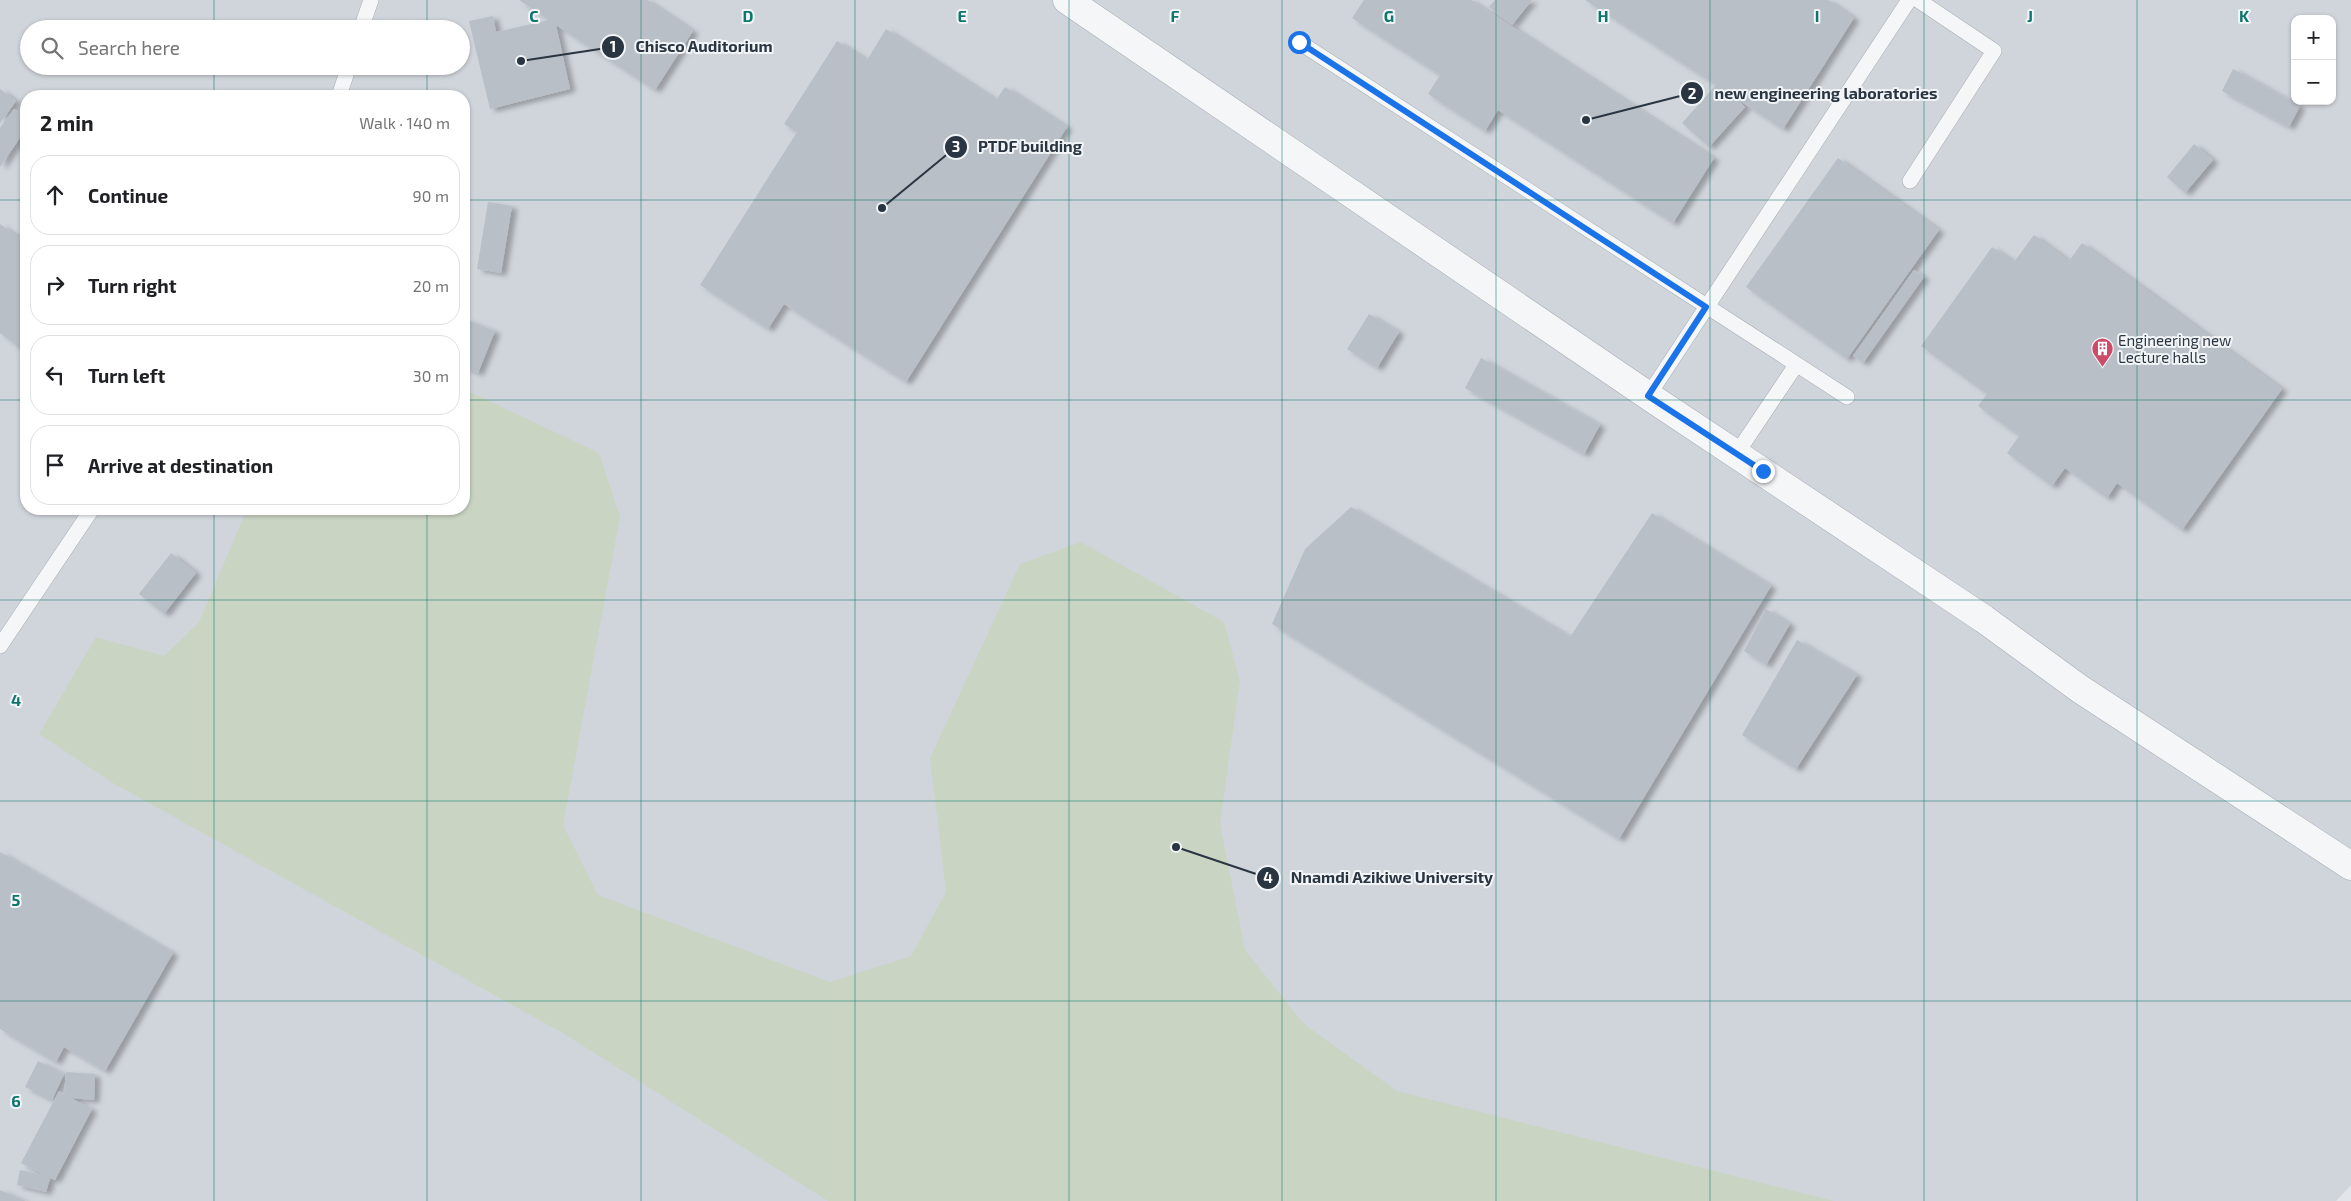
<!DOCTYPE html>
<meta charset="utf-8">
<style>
:root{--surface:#fff;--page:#f2f2f2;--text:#202124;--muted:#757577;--line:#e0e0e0}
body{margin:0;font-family:"Exo 2",sans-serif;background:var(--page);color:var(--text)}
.controls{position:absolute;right:15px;top:15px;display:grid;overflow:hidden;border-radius:10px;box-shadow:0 1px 4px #0004}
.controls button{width:45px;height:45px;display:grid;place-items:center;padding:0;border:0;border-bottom:1px solid var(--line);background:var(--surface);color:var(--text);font:25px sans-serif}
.stop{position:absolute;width:15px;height:15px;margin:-11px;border:4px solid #1a73e8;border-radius:50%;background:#fff}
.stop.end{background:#1a73e8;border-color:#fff;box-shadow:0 1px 5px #0008}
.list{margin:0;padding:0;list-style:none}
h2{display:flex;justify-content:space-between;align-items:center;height:65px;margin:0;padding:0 20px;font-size:21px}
h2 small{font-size:16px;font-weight:400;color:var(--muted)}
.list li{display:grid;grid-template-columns:32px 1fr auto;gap:15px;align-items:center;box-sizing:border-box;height:80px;margin:0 10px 10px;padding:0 10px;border:1px solid var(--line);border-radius:20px}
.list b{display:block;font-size:19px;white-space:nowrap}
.list em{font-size:16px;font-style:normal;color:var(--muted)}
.icon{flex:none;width:28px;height:28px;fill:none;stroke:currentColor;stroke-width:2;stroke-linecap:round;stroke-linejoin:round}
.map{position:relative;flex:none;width:2351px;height:1201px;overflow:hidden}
.search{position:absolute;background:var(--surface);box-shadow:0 1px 4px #0004;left:20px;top:20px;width:450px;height:55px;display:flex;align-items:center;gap:12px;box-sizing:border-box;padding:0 18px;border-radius:28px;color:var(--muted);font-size:19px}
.panel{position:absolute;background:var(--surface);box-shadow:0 1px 4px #0004;left:20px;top:90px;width:450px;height:425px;border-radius:20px}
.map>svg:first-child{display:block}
</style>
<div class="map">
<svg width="2351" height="1201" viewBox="0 0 2351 1201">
<defs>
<filter id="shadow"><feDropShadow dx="5.5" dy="3" stdDeviation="2.5" flood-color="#0004"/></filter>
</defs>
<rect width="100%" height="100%" fill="#e2e6ea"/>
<path fill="#d0d5dc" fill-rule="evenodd" d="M0,0H2351V1185L2336,1201H0ZM2295,19H2332V101H2295ZM29,29H461V66H29ZM26,96H464V509H26Z"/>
<path fill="#c9d4c3" d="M464,389L599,453L620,517L563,825L598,895L830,982L911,956L946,892L930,758L1020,564L1081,542L1224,622L1240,681L1220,823L1245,950L1304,1024L1397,1091L1834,1201H828L566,1035L113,783L39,734L96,637L164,656L199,622L247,509H464Z"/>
<path fill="#b9bfc7" filter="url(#shadow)" d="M519,0H647L693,31L655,90L556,25L570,89L490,109L469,21L493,16L496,32L549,20Z
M1364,0H1471L1714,158L1673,223L1498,110L1485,131L1428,94L1440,75L1352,18Z
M1495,0H1532L1512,25L1489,7Z
M1585,0H1828L1854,18L1783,129L1737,99L1745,107L1709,147L1682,123L1716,85Z
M886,29L996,100L1005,87L1067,127L906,382L784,304L768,329L700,285L797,132L784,124L837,41L867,60Z
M2233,69L2300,106L2289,127L2222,91Z
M0,89L16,101L0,123Z
M14,109L26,118V129L0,167V128Z
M2194,144L2213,160L2185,193L2167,177Z
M1838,158L1939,230L1847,359L1746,287Z
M488,202L512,206L501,273L477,269Z
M0,224L26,243V353L0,333Z
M2034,235L2069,261L2082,243L2282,389L2182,530L2117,483L2107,498L2065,468L2052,486L2007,453L2019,436L1978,406L1987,394L1921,346L1992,247L2014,262Z
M1914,270L1924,277L1863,363L1853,356Z
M1369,314L1399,332L1377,368L1347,349Z
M464,319L495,331L478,373L464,367Z
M1481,358L1600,425L1584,454L1465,388Z
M1351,507L1570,637L1652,513L1771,586L1619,839L1272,624L1305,549Z
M171,553L196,573L164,614L139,594Z
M1766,609L1790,624L1766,665L1744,651Z
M1797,640L1857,675L1796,769L1742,735Z
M0,852L173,953L105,1071L64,1047L56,1062L0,1029Z
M38,1061L64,1074L52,1100L25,1087Z
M66,1072L95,1074L94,1100L71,1098L92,1109L55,1180L50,1178L46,1192L17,1185L20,1170L47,1176L21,1163L59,1091L64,1094Z
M0,1190L26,1201H0Z"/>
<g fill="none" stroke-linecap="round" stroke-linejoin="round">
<defs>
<path id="service" d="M361,29L371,0
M1299,42L1847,397
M339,96L349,66
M1910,181L1994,51L1918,0
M1648,396L1909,0
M1737,453L1796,365
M0,646L92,509"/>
<path id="minor" d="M1067,0L1656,401L1984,619L2080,689L2351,866"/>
</defs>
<use href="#service" stroke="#a7adb4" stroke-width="16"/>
<use href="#minor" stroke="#a7adb4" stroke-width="29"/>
<use href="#service" stroke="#f5f6f8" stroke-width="15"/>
<use href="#minor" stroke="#f5f6f8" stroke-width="28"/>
</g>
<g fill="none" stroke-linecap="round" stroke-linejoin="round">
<path stroke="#1a73e8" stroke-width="6" d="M1299,42L1706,307L1648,396L1763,471"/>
</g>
<path fill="none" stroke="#0f766e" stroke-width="1" stroke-opacity="0.55" d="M214,0V29M427,0V29M641,0V1201M855,0V1201M1069,0V1201M1282,0V1201M1496,0V1201M1710,0V1201M1924,0V1201M2137,0V1201M214,66V96M427,66V96M0,200H26M464,200H2351M0,400H26M464,400H2351M214,509V1201M427,509V1201M0,600H2351M0,801H2351M0,1001H2351"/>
<defs>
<symbol id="building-pin" viewBox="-11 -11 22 30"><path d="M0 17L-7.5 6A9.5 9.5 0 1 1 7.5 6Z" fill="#cb4b68" stroke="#f2f5f7"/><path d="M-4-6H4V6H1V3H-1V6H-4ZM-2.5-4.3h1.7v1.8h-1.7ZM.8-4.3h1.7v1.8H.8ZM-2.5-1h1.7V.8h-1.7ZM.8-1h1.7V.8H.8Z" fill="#fff"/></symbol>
</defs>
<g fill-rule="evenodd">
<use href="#building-pin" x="2090" y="336" width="25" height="34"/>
</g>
<g text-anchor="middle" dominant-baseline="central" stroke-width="4" stroke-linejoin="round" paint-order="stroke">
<g font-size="15" fill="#2a3542" stroke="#f2f5f7" text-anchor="start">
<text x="2118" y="340">Engineering new<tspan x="2118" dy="17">Lecture halls</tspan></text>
</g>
</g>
<g font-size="16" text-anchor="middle" font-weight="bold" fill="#0f766e" stroke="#f2f5f7" stroke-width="4" stroke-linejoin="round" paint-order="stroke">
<text x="534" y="22">C</text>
<text x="748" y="22">D</text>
<text x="962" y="22">E</text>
<text x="1175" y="22">F</text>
<text x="1389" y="22">G</text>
<text x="1603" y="22">H</text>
<text x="1817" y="22">I</text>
<text x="2030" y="22">J</text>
<text x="2244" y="22">K</text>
<text x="16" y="706">4</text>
<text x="16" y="906">5</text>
<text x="16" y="1107">6</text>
</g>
<path fill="none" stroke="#2a3542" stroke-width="2" d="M521 61L613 47M1586 120L1692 93M882 208L956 147M1176 847L1268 878"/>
<g fill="#2a3542" stroke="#f2f5f7" stroke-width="2">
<circle cx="521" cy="61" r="5"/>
<circle cx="1586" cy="120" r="5"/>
<circle cx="882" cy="208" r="5"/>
<circle cx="1176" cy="847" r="5"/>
<circle cx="613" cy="47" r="12"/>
<circle cx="1692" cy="93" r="12"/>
<circle cx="956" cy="147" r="12"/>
<circle cx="1268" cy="878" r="12"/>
</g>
<g font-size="15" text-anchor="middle" font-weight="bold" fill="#fff">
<text x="613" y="52">1</text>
<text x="1692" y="99">2</text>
<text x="956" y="152">3</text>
<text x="1268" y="883">4</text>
</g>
<g font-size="16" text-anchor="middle" font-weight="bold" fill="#2a3542" stroke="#f2f5f7" stroke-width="4" stroke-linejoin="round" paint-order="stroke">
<text x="704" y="52">Chisco Auditorium</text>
<text x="1826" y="99">new engineering laboratories</text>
<text x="1030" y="152">PTDF building</text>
<text x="1392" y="883">Nnamdi Azikiwe University</text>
</g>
</svg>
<div class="controls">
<button>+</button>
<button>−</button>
</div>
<div class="stop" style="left:1299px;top:42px"></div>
<div class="stop end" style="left:1763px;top:471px"></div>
<div class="search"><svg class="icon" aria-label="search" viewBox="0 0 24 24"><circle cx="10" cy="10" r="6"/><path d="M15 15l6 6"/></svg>Search here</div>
<section class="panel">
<h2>2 min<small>Walk · 140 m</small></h2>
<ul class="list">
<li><svg class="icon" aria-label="ahead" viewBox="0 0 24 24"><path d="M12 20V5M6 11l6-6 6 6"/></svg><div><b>Continue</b></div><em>90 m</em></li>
<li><svg class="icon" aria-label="right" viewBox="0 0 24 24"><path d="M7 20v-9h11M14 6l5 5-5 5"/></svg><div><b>Turn right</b></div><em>20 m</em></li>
<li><svg class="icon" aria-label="left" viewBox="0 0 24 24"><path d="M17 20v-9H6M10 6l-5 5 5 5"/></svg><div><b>Turn left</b></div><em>30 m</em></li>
<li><svg class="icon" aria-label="arrive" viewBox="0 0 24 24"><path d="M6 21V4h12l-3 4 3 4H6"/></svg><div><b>Arrive at destination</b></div></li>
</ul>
</section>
</div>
